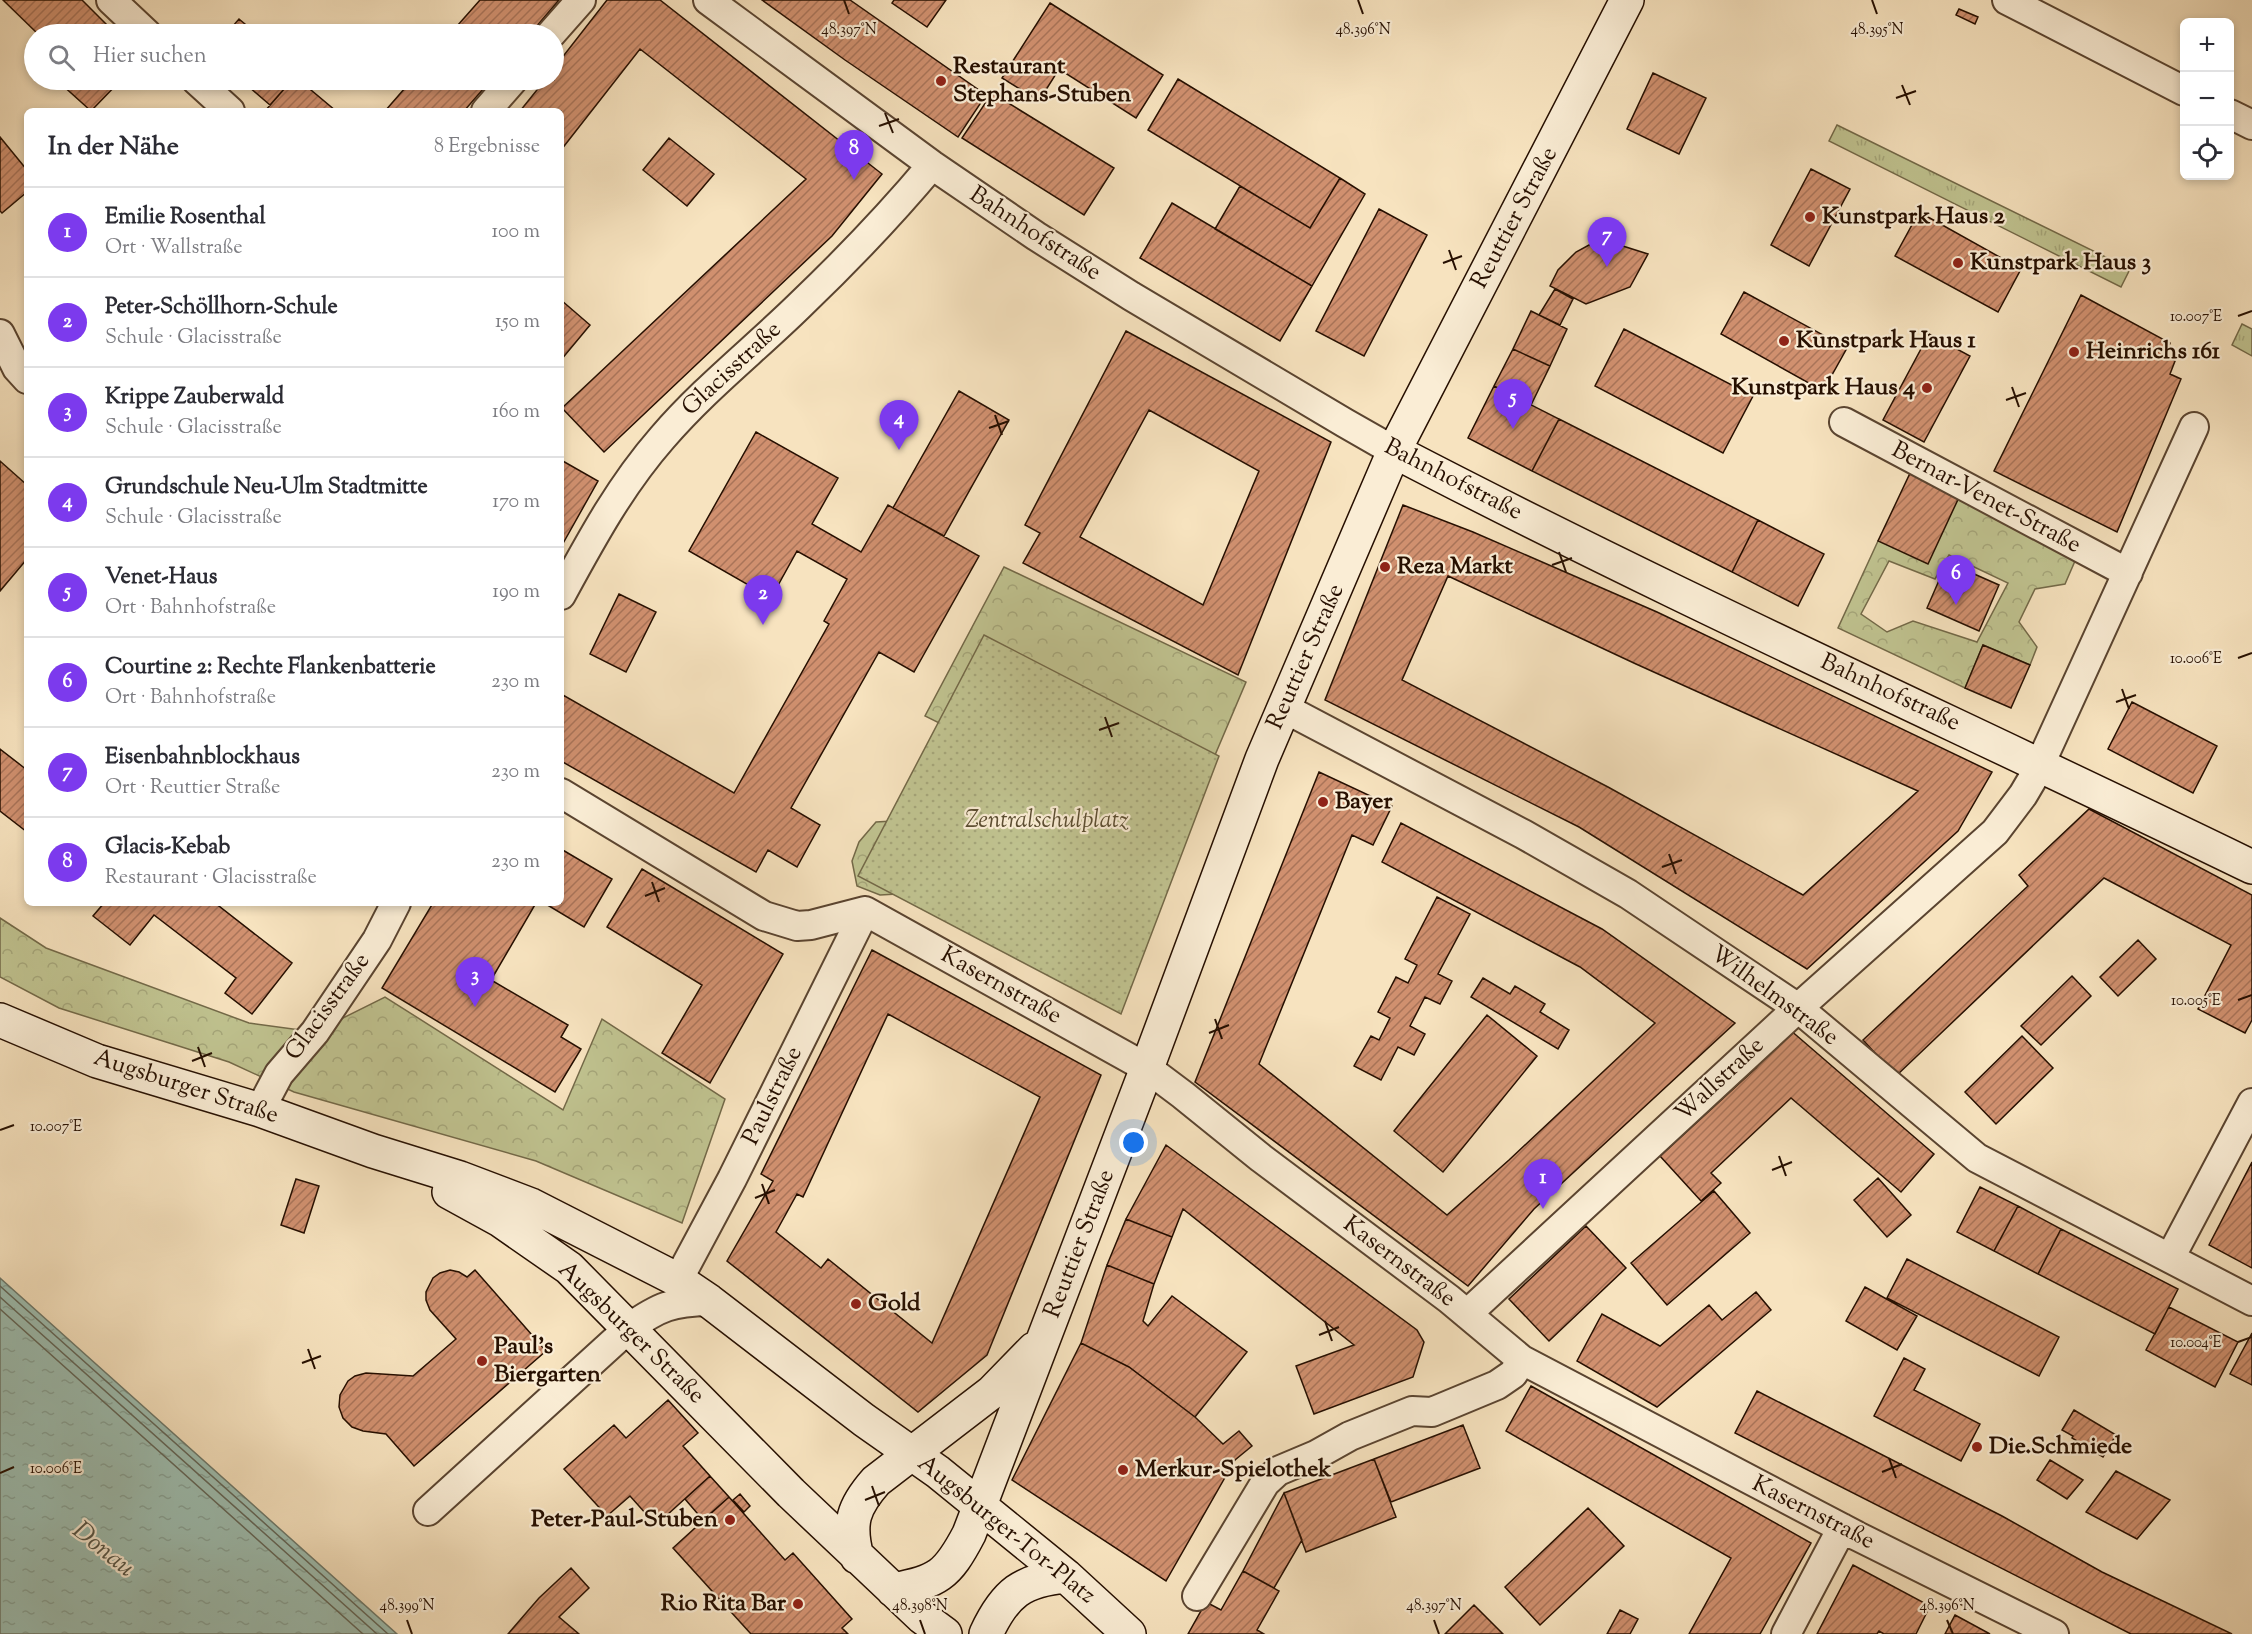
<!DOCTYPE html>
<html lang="de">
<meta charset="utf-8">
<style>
:root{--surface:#fff;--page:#f2f2f3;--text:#2b2b33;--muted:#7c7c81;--line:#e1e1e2;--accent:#7c3aed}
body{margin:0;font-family:"Sorts Mill Goudy",serif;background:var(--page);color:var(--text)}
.controls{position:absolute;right:18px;top:18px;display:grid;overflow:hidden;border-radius:9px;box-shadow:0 3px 9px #0003}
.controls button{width:54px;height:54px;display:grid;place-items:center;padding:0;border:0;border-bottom:2px solid var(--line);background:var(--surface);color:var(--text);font:30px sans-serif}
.you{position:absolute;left:1134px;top:1143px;width:21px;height:21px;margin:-15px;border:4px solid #fff;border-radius:50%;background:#1a73e8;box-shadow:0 0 0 9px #1a73e833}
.badge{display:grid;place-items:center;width:39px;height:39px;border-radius:50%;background:var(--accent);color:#fff;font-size:20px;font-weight:700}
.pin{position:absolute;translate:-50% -50px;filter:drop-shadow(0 2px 3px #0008)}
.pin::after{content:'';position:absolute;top:32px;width:21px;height:18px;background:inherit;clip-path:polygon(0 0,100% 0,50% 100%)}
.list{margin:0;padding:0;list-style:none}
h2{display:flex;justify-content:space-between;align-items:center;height:78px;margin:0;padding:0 24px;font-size:26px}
h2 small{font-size:20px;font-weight:400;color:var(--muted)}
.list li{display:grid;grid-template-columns:39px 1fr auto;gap:18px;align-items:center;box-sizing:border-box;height:90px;padding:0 24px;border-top:2px solid var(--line)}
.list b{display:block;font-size:22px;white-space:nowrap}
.list p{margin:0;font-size:20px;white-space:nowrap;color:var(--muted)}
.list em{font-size:20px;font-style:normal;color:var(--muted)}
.icon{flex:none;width:33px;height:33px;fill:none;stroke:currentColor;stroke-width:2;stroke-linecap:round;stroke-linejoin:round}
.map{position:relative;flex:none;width:2252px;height:1634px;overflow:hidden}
.search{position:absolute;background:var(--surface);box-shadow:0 3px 9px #0003;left:24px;top:24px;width:540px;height:66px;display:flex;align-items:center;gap:15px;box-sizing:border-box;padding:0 21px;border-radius:33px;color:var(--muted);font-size:22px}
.panel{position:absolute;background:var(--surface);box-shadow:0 3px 9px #0003;left:24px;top:108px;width:540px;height:798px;border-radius:9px}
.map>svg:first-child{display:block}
</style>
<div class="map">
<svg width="2252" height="1634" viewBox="0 0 2252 1634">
<defs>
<pattern id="grass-tufts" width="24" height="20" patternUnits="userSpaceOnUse" patternTransform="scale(1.5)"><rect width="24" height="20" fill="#c0c390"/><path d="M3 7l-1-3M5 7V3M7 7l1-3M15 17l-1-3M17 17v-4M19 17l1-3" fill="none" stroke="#a5a67a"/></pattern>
<pattern id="forest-crowns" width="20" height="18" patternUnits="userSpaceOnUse" patternTransform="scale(1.5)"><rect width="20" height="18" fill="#c0c390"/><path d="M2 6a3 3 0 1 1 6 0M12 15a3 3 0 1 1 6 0" fill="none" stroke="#a5a67a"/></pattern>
<pattern id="park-dots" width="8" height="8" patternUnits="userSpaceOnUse" patternTransform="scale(1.5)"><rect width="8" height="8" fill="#c0c390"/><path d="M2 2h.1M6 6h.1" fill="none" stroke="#a5a67a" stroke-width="1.8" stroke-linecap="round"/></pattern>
<pattern id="water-ripples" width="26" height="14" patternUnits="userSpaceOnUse" patternTransform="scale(1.5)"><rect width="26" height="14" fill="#9dbeb1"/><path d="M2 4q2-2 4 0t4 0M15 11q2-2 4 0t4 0" fill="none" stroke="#87a296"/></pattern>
<pattern id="building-hatch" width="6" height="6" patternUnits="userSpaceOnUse" patternTransform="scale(1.5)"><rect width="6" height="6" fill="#d0906f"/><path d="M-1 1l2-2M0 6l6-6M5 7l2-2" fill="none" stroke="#a97459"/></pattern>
</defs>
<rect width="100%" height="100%" fill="#f7e3bf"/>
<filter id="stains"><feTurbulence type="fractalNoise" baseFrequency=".00333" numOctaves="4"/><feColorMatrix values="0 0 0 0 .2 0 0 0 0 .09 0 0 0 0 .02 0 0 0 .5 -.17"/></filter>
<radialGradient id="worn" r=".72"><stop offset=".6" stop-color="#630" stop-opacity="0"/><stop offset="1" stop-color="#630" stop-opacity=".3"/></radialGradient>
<path fill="url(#grass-tufts)" stroke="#736948" stroke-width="1.5" d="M1837,125L2130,269L2121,287L1829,141Z
M2242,324L2252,329V356L2232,345Z"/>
<path fill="url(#forest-crowns)" stroke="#736948" stroke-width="1.5" fill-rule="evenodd" d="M1961,493L2078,554L2065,584L2035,589L2019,622L2037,647L2030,665L1983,645L1965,688L1838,628L1878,541ZM1949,555L2008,583L1977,642L1913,621L1887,632L1861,614L1889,561L1935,579Z
M1004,567L1246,682L1140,932L933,892L880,895L857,886L852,861L859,842L876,822L893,821L1050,778L925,716Z
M0,918L46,948L249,1023L315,1032L385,997L563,1110L602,1019L725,1099L682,1223L536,1161L294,1092L229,1062L59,1008L0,977Z"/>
<path fill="url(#park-dots)" stroke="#736948" stroke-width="1.5" d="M984,635L1219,756L1121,1014L858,876Z"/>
<path fill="url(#water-ripples)" stroke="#6d786a" stroke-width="1.5" d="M0,1278L397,1634H0Z"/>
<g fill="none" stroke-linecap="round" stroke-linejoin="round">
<path stroke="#626658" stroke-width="1.5" d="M0,1286L388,1634
M0,1297L377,1634
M0,1309L363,1634"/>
</g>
<path fill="url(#building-hatch)" stroke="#260f00" stroke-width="1.5" fill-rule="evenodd" d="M3,0H82L112,30L118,24L129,34H38Z
M480,0H559L530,34H450Z
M607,0H660L882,174L832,236L604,452L562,408L806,179L640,49L561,150V111H520L545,80H554V68Z
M762,0H850L986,95L958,137L845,60Z
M894,0H946L927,27L892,3Z
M1050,3L1163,75L1136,118L1059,69L1039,101L1002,78Z
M1959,9L1978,17L1975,24L1956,15Z
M239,19L257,34H226Z
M1653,73L1706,98L1679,154L1627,129Z
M1178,79L1340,178L1310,228L1148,130Z
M64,80H121L91,111L60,83Z
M241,80H292L270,105Z
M292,80H299L336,111H265Z
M412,80H491L464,111H385Z
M992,93L1114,168L1084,215L962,138Z
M0,137L27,170V192L2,213L0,211Z
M669,138L714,174L687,206L643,170Z
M1811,169L1850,189L1809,266L1771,245Z
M1340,178L1365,194L1312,286L1215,229L1240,186L1310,228Z
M1172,203L1312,286L1280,341L1140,258Z
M1379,209L1427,235L1364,356L1316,331Z
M1919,212L2021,269L1998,312L1895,256Z
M1607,241L1648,254L1630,287L1586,304L1550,286L1558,270L1576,252L1589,245Z
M1555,289L1573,299L1560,325L1539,315Z
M1744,292L1847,348L1823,391L1721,334Z
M2081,295L2170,343L2165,356L2175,361L2170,374L2181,379L2117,532L1994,471Z
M561,300L590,325L561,360Z
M1531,311L1567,329L1550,366L1513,349Z
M1624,329L1753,396L1723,453L1595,386Z
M1126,331L1331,442L1238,675L1023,563L1040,533L1025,525ZM1149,410L1259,471L1203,605L1080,537Z
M1929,334L1970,356L1924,442L1883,420Z
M1513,349L1550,366L1531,405L1494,386Z
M1494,386L1559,419L1532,471L1468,438Z
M959,391L1009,420L944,536L893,508Z
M1559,419L1758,520L1732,572L1532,471Z
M756,432L838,478L812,524L861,552L888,505L979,556L914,672L879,652L791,808L820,825L797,867L768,850L756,872L561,761V698L563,695L734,793L829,624L824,621L847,579L797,551L771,598L689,551Z
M561,460L598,481L561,547Z
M0,461L27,485V559L0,591Z
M1912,469L1961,493L1928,564L1878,541Z
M1403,505L1473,532L1657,612L1992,772L1958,831L1807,969L1579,827L1325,700ZM1448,576L1636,664L1918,791L1803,895L1608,787L1402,680Z
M1758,520L1824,554L1798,606L1732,572Z
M1947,562L1999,585L1979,631L1927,608Z
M619,594L656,612L626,672L590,654Z
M1983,645L2030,665L2011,708L1965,688Z
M2132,702L2217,746L2193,793L2108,749Z
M0,749L27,770V832L0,811Z
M1319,772L1392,806L1373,845L1352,835L1259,1064L1447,1215L1509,1160L1655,1023L1580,967L1382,862L1401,823L1602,929L1735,1023L1534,1209L1468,1286L1195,1082Z
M2089,809L2252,895V1020L2245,1033L2198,1009L2231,945L2104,878L1896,1076L1863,1040L2028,886L2019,875Z
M561,849L612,879L584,927L544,903H561Z
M642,869L783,954L710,1083L662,1053L702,985L607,927Z
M1437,897L1470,914L1438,974L1452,981L1440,1004L1425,997L1410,1026L1425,1034L1414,1055L1398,1047L1381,1080L1354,1066L1371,1036L1379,1040L1390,1018L1378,1012L1396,977L1408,983L1417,965L1405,959Z
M104,903H215L292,963L252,1014L225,993L236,978L154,915L130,945L93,916Z
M433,903H536L491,980L568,1025L561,1037L581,1049L555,1092L382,988Z
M2138,940L2156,959L2118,996L2100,977Z
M872,950L1101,1075L987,1355L918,1412L727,1261L773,1181L761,1174ZM888,1014L1040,1097L932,1343L828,1259L821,1268L776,1232L797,1194L803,1197Z
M2072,976L2091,996L2041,1045L2021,1026Z
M1483,978L1510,994L1515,986L1545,1004L1540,1012L1569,1030L1558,1049L1471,997Z
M1487,1015L1537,1056L1443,1172L1394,1131Z
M1789,1029L1934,1154L1901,1192L1791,1098L1711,1173L1721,1183L1701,1201L1660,1156L1756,1068Z
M2022,1036L2053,1068L1996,1124L1965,1092Z
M1166,1145L1417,1330L1424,1342L1413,1377L1314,1414L1296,1366L1354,1345L1183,1209L1172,1237L1126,1219Z
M2252,1162V1268L2209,1245Z
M1878,1178L1911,1215L1887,1237L1854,1200Z
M296,1179L319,1186L304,1233L281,1225Z
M1980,1187L2018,1206L1994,1251L1957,1232Z
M1714,1191L1750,1233L1667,1305L1631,1263Z
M2018,1206L2061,1229L2038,1274L1994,1251Z
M1126,1219L1172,1237L1154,1284L1107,1265Z
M1586,1226L1626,1268L1549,1341L1509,1299Z
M2061,1229L2178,1289L2155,1334L2038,1274Z
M1907,1259L2059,1337L2039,1376L1887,1298Z
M1107,1265L1154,1284L1143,1321L1148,1326L1172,1296L1247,1352L1195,1417L1129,1367L1081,1343Z
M450,1270L459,1272L467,1277L475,1270L546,1351L414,1466L386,1434L363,1431L352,1427L343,1418L339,1407L340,1395L348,1381L355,1376L366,1373L413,1376L456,1339L430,1310L426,1300V1292L433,1278L440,1273Z
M1865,1287L1917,1316L1897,1350L1846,1321Z
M1756,1292L1771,1310L1657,1407L1577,1361L1602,1314L1660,1346L1709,1305L1722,1320Z
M2169,1307L2238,1342L2215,1387L2146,1350Z
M2252,1333V1385L2230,1374Z
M1081,1343L1129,1367L1195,1417L1223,1444L1239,1431L1252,1446L1235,1460L1166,1581L1012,1480Z
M1904,1358L1925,1369L1914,1390L1980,1424L1961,1461L1874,1416Z
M1531,1386L1811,1543L1760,1634H1689L1731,1558L1506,1431Z
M1757,1391L2002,1516L2102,1572L2232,1634H2131L1735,1433Z
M668,1400L698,1433L683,1446L710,1476L656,1525L630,1496L607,1516L564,1469L614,1425L626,1438Z
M2074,1410L2116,1435L2103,1457L2072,1438L2073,1436L2062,1430Z
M1463,1425L1480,1468L1391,1502L1374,1459Z
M1374,1459L1396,1517L1306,1552L1284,1493Z
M2050,1460L2083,1480L2067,1499L2037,1480Z
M2116,1471L2170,1500L2137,1539L2086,1512Z
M710,1476L729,1497L703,1520L685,1499Z
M1284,1493L1302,1540L1274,1588L1243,1571Z
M740,1494L750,1506L744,1512L733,1500Z
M729,1497L785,1560L793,1553L852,1619L842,1628L848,1634H751L673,1548Z
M1588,1508L1624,1546L1540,1625L1505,1587Z
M1853,1565L1930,1606L1916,1634H1884L1879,1631L1877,1634H1817Z
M571,1568L589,1588L559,1617L579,1634H508L539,1598Z
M1243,1571L1279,1591L1257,1630L1264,1634H1188L1206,1602L1221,1610Z
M1474,1605L1503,1634H1445Z
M1620,1610L1638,1619L1630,1634H1607Z
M1955,1615L1990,1634H1945Z"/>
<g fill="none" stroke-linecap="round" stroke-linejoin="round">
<defs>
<path id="street" d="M111,0L147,34
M708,0L932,165L1036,236L1131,296L1345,423L1394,451
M2007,0L2184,91
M551,34L581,0
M196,80L230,111
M486,111L513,80
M2230,114L2252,125
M0,334L17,368L27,379
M1844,422L2128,573
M561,595C591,540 620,486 662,438C704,389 754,350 800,305C846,261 891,214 932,165
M1284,708L1523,834L1628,894L1798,1008L1977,1158L2252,1301
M561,793L764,916L797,926L811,925L865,911L1147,1068L1183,1095L1261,1158L1449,1299L1522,1360L1857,1536L2054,1634
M260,1110L279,1074L315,1032L377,940L396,903
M2170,1258L2252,1103
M678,1280L732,1179L865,911
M1467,1314L1798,1008L1995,832L2023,795L2036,773L2194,427
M428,1511L629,1328C660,1306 672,1302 709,1301
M1197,1596L1265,1483L1278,1471L1316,1455L1350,1436L1412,1411L1432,1412L1497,1385L1513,1374L1522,1360
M1786,1634L1842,1528"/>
<path id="secondary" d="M1394,451C1676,598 1966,728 2252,867
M0,1020L97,1061L260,1110L373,1151L460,1178L531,1205L678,1280L709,1301L864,1420L938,1472L1066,1576L1129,1634
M449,1192L500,1220L569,1268L791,1493L922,1617L945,1634
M857,1557C848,1523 853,1507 876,1481L992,1392L1034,1349
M893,1590C938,1581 947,1576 969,1534L1147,1068L1262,759L1394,451L1627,0
M986,1634C1005,1593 1022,1580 1066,1576"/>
</defs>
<use href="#street" stroke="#5a4430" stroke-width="32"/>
<use href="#secondary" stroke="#260f00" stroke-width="36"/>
<use href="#street" stroke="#faedd5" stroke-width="28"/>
<use href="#secondary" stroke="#faedd5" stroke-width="33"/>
</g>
<path fill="none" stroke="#260f00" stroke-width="2" d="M844,0L849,14M1358,0L1363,14M1872,0L1877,14M1902,85L1910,105M1896,98L1916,91M885,113L893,133M879,126L899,119M1449,250L1456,270M1443,263L1462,256M2238,316L2252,311M2012,387L2019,407M2006,400L2026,393M995,415L1002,435M989,428L1009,421M1559,552L1566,572M1552,565L1572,558M2238,658L2252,653M2122,689L2129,709M2116,702L2136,695M1105,717L1112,737M1099,730L1119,723M1669,854L1676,874M1662,867L1682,860M652,882L659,902M645,896L665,888M2238,1000L2252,995M1215,1019L1222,1039M1209,1033L1229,1025M198,1047L205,1067M192,1061L212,1053M0,1130L14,1125M1779,1156L1786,1176M1772,1170L1792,1162M762,1184L769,1204M755,1198L775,1190M1325,1321L1332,1341M1319,1335L1339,1327M2238,1342L2252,1337M308,1349L315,1369M302,1363L321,1356M1889,1458L1896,1478M1882,1472L1902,1464M0,1473L14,1467M872,1486L879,1506M865,1500L885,1492M407,1620L412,1634M920,1620L925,1634M1434,1620L1439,1634M1947,1620L1953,1634"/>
<g fill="#8f2418" stroke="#faedd5" stroke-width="2">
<circle cx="941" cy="81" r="6"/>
<circle cx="1810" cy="217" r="6"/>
<circle cx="1958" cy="263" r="6"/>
<circle cx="1784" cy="341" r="6"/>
<circle cx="2074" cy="352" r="6"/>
<circle cx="1927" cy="388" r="6"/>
<circle cx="1385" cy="567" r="6"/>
<circle cx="1323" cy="802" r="6"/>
<circle cx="856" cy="1304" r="6"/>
<circle cx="482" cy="1361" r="6"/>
<circle cx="1977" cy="1447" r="6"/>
<circle cx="1123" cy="1470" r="6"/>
<circle cx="730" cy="1520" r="6"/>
<circle cx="798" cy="1604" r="6"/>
</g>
<g text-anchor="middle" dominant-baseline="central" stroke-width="4.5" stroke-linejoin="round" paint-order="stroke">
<g font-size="24" font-weight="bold" fill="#260f00" stroke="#faedd5" text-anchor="start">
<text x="953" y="67">Restaurant<tspan x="953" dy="28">Stephans-Stuben</tspan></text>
<text x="1822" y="217">Kunstpark Haus 2</text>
<text x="1970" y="263">Kunstpark Haus 3</text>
<text x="1796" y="341">Kunstpark Haus 1</text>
<text x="2086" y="352">Heinrichs 161</text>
<text x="1915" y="388" text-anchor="end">Kunstpark Haus 4</text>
<text x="1397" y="567">Reza Markt</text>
<text x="1335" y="802">Bayer</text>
<text x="868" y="1304">Gold</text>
<text x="494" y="1347">Paul's<tspan x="494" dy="28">Biergarten</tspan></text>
<text x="1989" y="1447">Die.Schmiede</text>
<text x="1135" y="1470">Merkur-Spielothek</text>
<text x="718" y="1520" text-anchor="end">Peter-Paul-Stuben</text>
<text x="786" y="1604" text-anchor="end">Rio Rita Bar</text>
</g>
<g font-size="24" fill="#260f00" stroke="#faedd5">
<text transform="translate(1515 218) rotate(-62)">Reuttier Straße</text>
<text transform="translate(1035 234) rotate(33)">Bahnhofstraße</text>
<text transform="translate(732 369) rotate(-43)">Glacisstraße</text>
<text transform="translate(1453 480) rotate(27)">Bahnhofstraße</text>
<text transform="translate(1986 498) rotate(28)">Bernar-Venet-Straße</text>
<text transform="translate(1306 657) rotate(-66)">Reuttier Straße</text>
<text transform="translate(1890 693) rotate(25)">Bahnhofstraße</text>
<text transform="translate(1001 986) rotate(29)">Kasernstraße</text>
<text transform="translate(1774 996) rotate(36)">Wilhelmstraße</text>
<text transform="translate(328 1007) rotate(-54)">Glacisstraße</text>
<text transform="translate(1720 1080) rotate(-43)">Wallstraße</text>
<text transform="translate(186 1087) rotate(18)">Augsburger Straße</text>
<text transform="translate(773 1096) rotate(-64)">Paulstraße</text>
<text transform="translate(1080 1244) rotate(-69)">Reuttier Straße</text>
<text transform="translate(1399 1262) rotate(37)">Kasernstraße</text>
<text transform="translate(631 1333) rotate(44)">Augsburger Straße</text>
<text transform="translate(1813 1513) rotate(27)">Kasernstraße</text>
<text transform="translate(1006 1530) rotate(39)">Augsburger-Tor-Platz</text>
</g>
<g font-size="24" font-style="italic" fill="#5c4e32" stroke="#faedd5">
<text x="1047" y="821">Zentralschulplatz</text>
</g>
<g font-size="26" font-style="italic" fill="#565547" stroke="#faedd5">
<text transform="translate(103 1550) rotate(39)">Donau</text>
</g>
</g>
<g font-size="15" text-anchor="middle" fill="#260f00" stroke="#faedd5" stroke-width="4.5" stroke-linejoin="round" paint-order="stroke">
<text x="849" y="34">48.397°N</text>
<text x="1363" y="34">48.396°N</text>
<text x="1877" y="34">48.395°N</text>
<text x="2196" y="321">10.007°E</text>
<text x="2196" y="663">10.006°E</text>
<text x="2196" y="1005">10.005°E</text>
<text x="56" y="1131">10.007°E</text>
<text x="2196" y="1347">10.004°E</text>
<text x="56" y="1473">10.006°E</text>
<text x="407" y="1610">48.399°N</text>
<text x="920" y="1610">48.398°N</text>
<text x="1434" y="1610">48.397°N</text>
<text x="1947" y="1610">48.396°N</text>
</g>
<rect width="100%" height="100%" filter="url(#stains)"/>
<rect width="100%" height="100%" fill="url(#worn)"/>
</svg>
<div class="controls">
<button>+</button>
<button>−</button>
<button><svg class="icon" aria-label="locate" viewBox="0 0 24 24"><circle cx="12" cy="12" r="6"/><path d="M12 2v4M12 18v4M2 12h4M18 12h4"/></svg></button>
</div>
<div class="you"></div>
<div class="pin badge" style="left:1543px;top:1209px">1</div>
<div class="pin badge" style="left:763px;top:625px">2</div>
<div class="pin badge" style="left:475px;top:1007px">3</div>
<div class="pin badge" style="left:899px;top:450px">4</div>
<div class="pin badge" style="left:1513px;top:429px">5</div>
<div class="pin badge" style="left:1956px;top:605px">6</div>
<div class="pin badge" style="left:1607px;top:267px">7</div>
<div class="pin badge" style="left:854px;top:180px">8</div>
<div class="search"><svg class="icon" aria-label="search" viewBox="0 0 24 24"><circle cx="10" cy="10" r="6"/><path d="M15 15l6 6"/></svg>Hier suchen</div>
<section class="panel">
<h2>In der Nähe<small>8 Ergebnisse</small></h2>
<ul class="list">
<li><span class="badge">1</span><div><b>Emilie Rosenthal</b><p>Ort · Wallstraße</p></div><em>100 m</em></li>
<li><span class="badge">2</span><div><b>Peter-Schöllhorn-Schule</b><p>Schule · Glacisstraße</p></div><em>150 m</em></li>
<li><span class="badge">3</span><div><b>Krippe Zauberwald</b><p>Schule · Glacisstraße</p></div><em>160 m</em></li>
<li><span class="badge">4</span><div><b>Grundschule Neu-Ulm Stadtmitte</b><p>Schule · Glacisstraße</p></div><em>170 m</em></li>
<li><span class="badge">5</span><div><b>Venet-Haus</b><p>Ort · Bahnhofstraße</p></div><em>190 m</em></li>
<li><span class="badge">6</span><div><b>Courtine 2: Rechte Flankenbatterie</b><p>Ort · Bahnhofstraße</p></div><em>230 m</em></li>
<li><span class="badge">7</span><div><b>Eisenbahnblockhaus</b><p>Ort · Reuttier Straße</p></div><em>230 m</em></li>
<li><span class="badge">8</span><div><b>Glacis-Kebab</b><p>Restaurant · Glacisstraße</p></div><em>230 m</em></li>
</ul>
</section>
</div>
